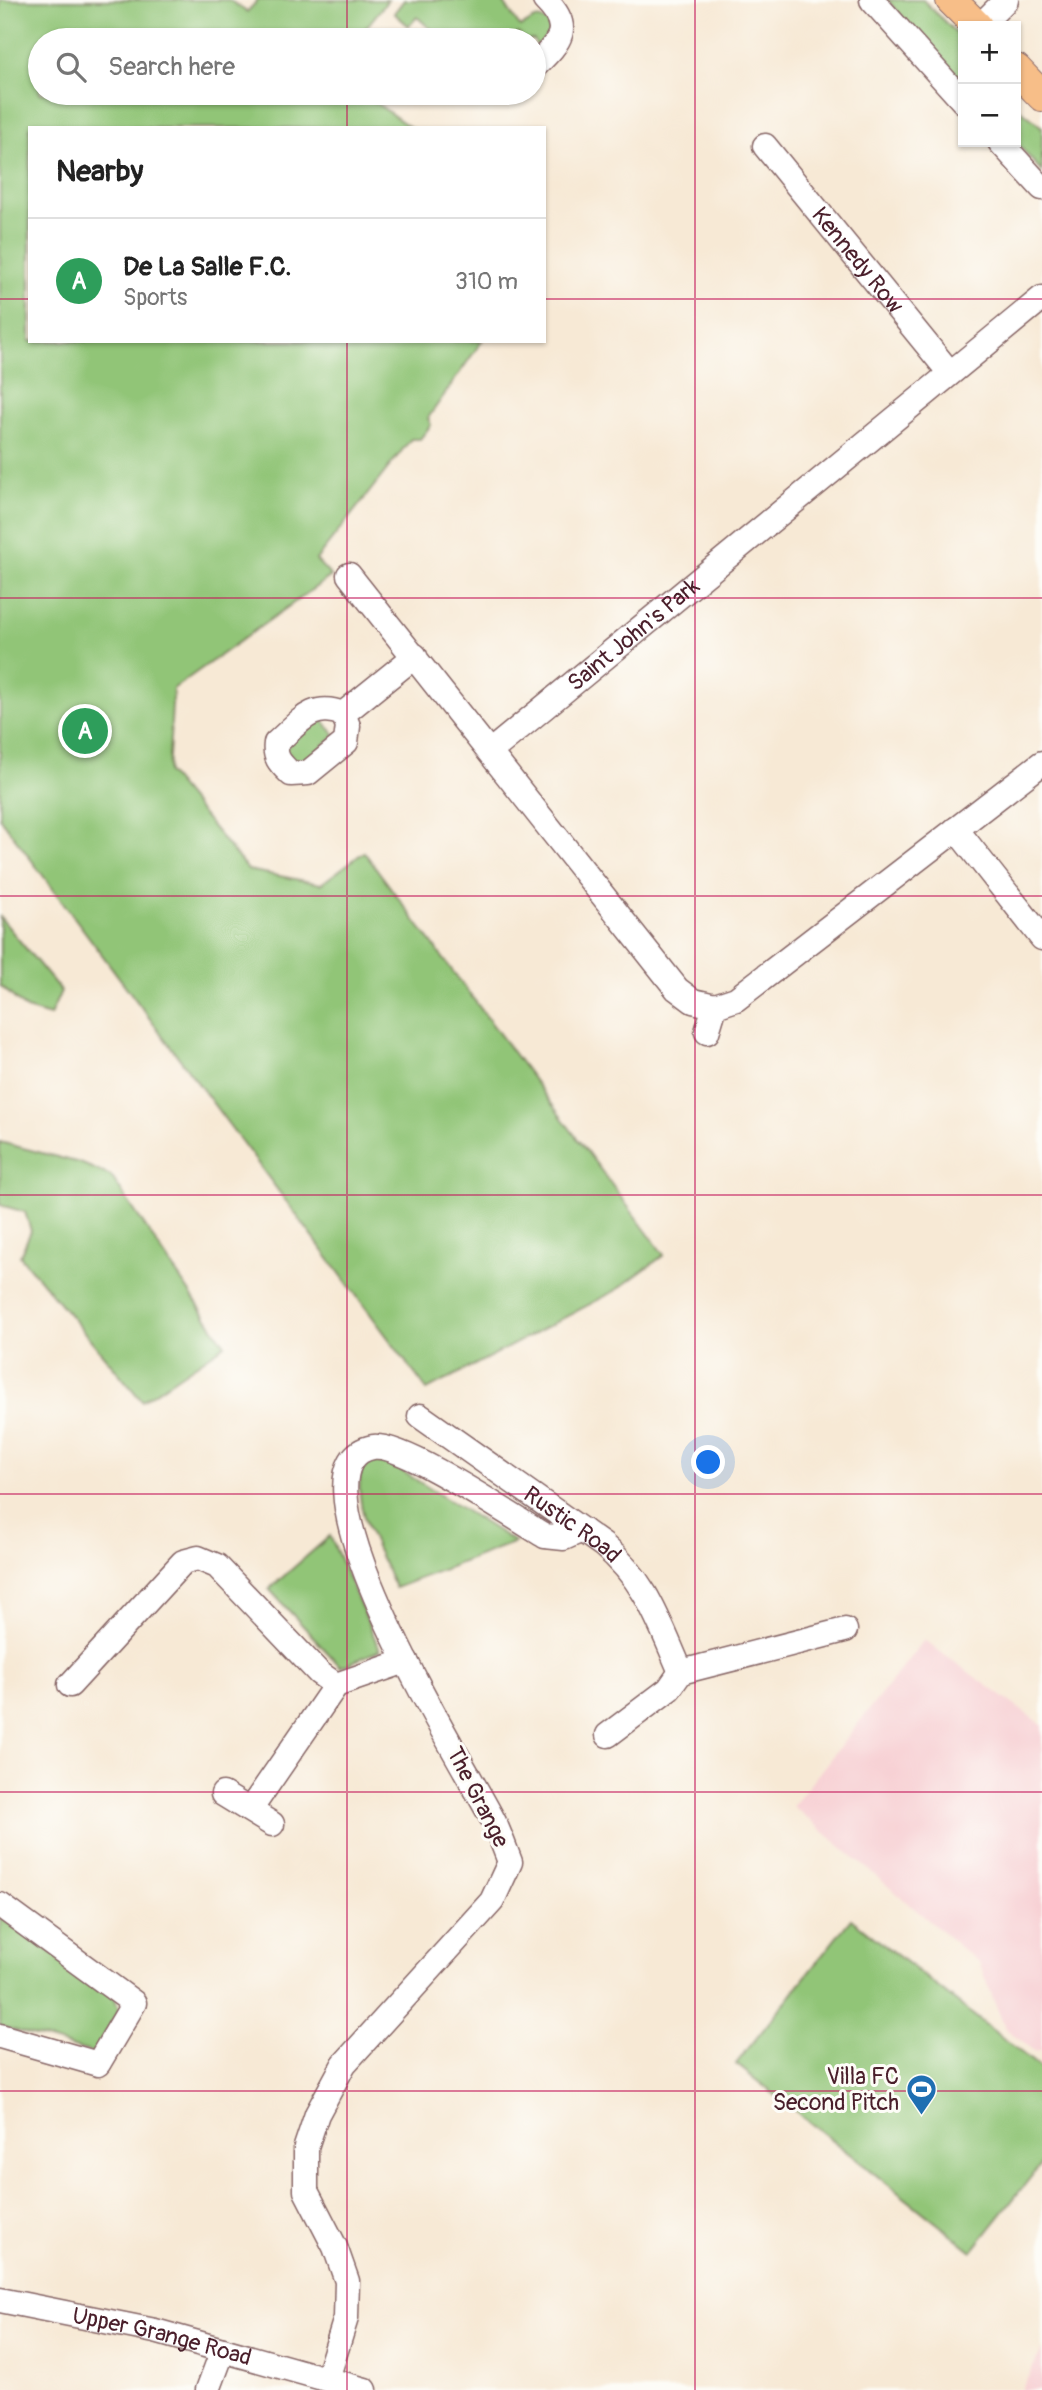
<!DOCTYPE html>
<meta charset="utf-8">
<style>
:root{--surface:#fff;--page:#f6f6f6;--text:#222;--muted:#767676;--line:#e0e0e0;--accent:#0b8043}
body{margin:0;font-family:Pangolin,sans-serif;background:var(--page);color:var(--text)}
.controls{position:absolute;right:21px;top:21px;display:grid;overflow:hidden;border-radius:0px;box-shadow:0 2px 5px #0004}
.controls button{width:63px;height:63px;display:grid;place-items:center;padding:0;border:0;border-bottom:2px solid var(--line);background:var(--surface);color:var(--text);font:35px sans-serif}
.you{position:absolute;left:709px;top:1463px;width:24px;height:24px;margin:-18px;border:5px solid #fff;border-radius:50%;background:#1a73e8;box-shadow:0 0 0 10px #1a73e833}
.badge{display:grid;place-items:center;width:46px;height:46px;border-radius:50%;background:var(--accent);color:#fff;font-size:23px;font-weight:700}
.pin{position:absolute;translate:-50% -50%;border:4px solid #fff;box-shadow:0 2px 7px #0006}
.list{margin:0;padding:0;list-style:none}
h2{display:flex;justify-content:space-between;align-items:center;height:91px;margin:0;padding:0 28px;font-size:30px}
h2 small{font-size:23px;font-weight:400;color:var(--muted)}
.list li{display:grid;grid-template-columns:46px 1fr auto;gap:21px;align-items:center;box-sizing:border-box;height:126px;padding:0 28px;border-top:2px solid var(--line)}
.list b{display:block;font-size:26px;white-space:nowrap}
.list p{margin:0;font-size:23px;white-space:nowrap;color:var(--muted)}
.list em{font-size:23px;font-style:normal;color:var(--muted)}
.icon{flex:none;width:38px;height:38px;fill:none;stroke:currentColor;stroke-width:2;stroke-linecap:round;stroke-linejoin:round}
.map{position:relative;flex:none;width:1042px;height:2390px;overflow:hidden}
.search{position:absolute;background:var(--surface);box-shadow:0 2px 5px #0004;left:28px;top:28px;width:518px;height:77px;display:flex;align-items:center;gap:18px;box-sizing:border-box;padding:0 24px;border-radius:38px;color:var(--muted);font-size:26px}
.panel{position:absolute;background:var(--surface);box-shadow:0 2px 5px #0004;left:28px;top:126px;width:518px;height:217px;border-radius:0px}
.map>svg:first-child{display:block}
</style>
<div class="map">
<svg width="1042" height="2390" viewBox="0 0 1042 2390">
<rect width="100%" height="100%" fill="#fdfcf7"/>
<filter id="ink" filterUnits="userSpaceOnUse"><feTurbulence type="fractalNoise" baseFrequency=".0143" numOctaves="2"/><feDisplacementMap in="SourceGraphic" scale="14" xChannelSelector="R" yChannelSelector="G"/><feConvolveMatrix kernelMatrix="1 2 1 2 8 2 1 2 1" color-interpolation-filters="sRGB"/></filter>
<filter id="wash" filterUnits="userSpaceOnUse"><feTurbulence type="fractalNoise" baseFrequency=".00686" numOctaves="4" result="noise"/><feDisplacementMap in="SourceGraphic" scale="28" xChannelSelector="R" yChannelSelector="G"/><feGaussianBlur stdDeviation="1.57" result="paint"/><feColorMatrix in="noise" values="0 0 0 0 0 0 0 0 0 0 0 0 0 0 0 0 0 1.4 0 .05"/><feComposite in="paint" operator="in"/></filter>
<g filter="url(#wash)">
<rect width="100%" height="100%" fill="#f7e9d5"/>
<path fill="#f7cfd3" d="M924,1640L1042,1725V2050L1035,2052L1005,2028L979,1963L793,1806Z
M1042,2350V2390H1021Z"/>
<path fill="#91c577" stroke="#6e7251" stroke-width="2" d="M0,0H229L247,12L258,0H388L356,40H40V93H362L411,128H30V341H482L428,418L431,425L420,439H411L316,560L331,576L173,689L168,773L248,870L321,884L364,852L664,1255L615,1291L427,1390L0,818Z
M404,0H502L520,27C531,24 535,12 548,23L550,32L540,45H536L534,40H526L518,33L510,40H443L417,17L409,26L394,13Z
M887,0H923L963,40V85Z
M1016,106L1042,127V172L1016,142Z
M320,717L335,735L300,767L284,749Z
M0,917L61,991L50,1016L26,1009L0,985Z
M0,1142L80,1163L111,1176L225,1345L142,1401L20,1256L31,1231L25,1212L0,1205Z
M375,1461L397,1468L515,1542L395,1588C379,1550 351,1510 362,1468Z
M330,1536L380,1650L341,1667L269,1589Z
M0,1917L114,1996L119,2010L94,2053L0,2026Z
M851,1919L1042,2069V2163L972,2251L736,2064Z"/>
</g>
<g filter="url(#ink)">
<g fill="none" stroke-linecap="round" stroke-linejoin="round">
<defs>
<g id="minor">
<path d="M872,0L963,101"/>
<path d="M980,26L1006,0"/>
<path d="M534,67C558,43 575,29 545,0"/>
<path d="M1000,142L1042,188"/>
<path id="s1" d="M765,146L950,373"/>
<path d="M349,575L677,989L693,1001L715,1006"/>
<path d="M343,714C312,701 299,723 276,743C274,758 280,763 291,774L308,773L346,742L348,726L343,714L415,656"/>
<path id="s2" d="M491,751L1042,298"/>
<path d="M956,829L1042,938"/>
<path d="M707,1032L715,1006L736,999L1042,763"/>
<path id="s3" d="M420,1416L603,1545C647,1582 658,1620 681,1672"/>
<path d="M70,1685L183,1562L198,1558L217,1566L319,1673L336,1685L406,1661"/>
<path d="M608,1735L669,1689L681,1672L845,1630"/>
<path d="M223,1794L272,1824"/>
<path d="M250,1810L336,1685"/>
<path d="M0,1905L134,2003L98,2064L0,2036"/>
<path id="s4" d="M0,2300L155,2331L365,2390"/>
<path d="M327,2379L346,2318L347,2281L335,2247L306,2191V2147L317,2114L344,2064L492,1901L510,1862C505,1849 500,1835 494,1822C473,1778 273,1465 373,1447C403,1442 514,1518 545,1536L564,1538L582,1530"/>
<path d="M208,2390L223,2350"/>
</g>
<path id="major" d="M951,0L977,26
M1016,69L1042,96"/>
</defs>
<use href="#minor" stroke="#876666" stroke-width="27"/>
<use href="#major" stroke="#876666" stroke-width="32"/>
<use href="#minor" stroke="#fff" stroke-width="24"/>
<use href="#major" stroke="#f7be88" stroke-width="30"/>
</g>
</g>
<path fill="none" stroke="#c2185b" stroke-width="2" stroke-opacity="0.55" d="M347,0V40M695,0V2390M347,93V128M0,299H30M544,299H1042M347,341V2390M0,598H1042M0,896H1042M0,1195H1042M0,1494H1042M0,1792H1042M0,2091H1042"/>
<defs>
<symbol id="stadium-pin" viewBox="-11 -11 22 30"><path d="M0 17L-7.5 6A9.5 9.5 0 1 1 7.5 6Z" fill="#1f6fb2" stroke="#fdfcf7"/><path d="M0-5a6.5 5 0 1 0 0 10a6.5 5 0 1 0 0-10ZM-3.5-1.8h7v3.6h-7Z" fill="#fff"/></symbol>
</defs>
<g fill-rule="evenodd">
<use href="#stadium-pin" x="904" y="2072" width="35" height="47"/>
</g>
<g text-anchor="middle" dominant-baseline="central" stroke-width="6" stroke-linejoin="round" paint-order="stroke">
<g font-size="23" fill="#4a1f2b" stroke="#fdfcf7">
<text stroke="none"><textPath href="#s1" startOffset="147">Kennedy Row</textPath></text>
<text stroke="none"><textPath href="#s2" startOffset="184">Saint John's Park</textPath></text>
<text stroke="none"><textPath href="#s3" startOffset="187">Rustic Road</textPath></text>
<text transform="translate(478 1797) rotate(63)">The Grange</text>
<text stroke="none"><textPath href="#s4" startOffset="166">Upper Grange Road</textPath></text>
</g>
<g font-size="23" fill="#4a1f2b" stroke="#fdfcf7" text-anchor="end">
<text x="899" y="2076">Villa FC<tspan x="899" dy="26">Second Pitch</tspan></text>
</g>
</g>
</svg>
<div class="controls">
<button>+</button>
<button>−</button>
</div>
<div class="you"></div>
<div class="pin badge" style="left:85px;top:731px;background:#2e9e5b">A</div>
<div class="search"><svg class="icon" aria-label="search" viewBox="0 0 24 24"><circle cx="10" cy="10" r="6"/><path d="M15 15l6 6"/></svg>Search here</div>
<section class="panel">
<h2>Nearby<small></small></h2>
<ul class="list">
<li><span class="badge" style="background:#2e9e5b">A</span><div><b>De La Salle F.C.</b><p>Sports</p></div><em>310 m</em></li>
</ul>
</section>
</div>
